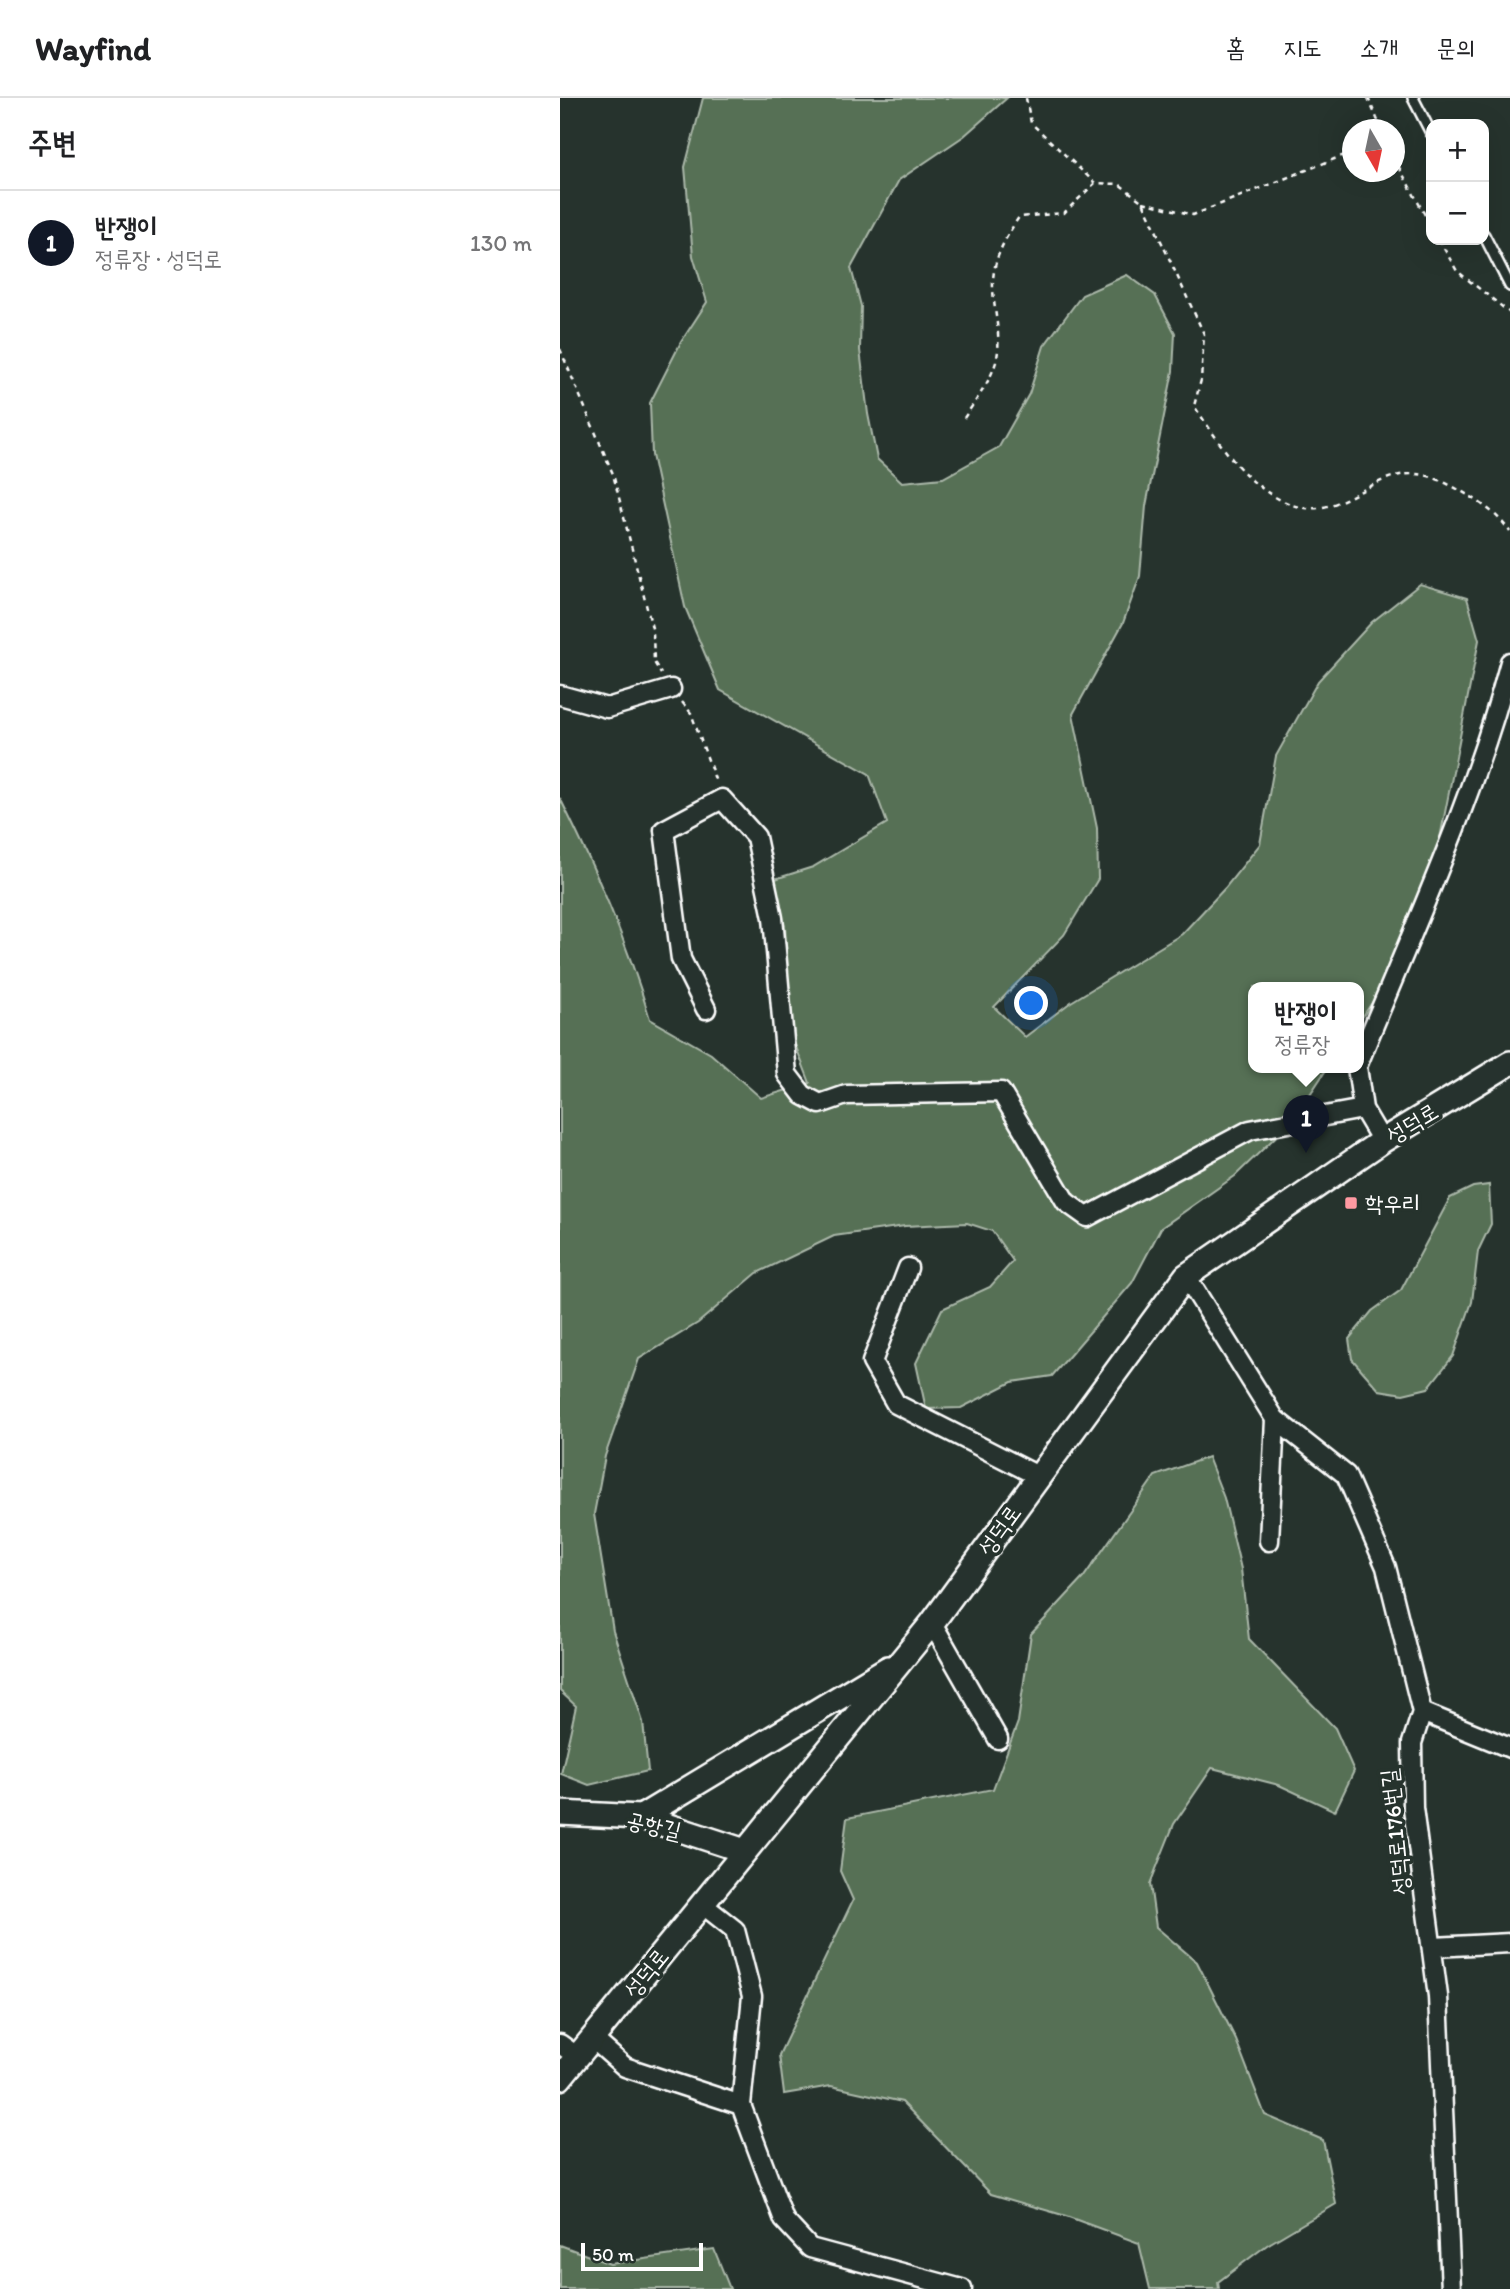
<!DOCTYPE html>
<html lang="ko">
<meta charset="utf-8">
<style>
:root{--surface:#fff;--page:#f2f2f2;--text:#202124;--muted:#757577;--line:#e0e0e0;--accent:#111827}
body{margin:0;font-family:Itim,"Poor Story",sans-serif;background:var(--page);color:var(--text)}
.controls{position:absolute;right:21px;top:21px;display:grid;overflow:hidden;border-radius:14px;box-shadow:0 7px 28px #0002}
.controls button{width:63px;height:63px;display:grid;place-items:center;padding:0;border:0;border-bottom:2px solid var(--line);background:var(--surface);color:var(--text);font:35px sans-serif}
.compass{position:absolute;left:782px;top:21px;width:63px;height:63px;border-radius:50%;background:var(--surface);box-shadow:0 7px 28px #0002;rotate:171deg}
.scale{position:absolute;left:21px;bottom:18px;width:122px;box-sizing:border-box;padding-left:7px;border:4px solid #fff;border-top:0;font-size:19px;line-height:24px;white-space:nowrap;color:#fff;-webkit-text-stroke:5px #26332d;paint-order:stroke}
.you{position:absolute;left:472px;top:906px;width:24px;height:24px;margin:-18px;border:5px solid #fff;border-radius:50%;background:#1a73e8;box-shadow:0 0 0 10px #1a73e833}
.badge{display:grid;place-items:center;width:46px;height:46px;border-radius:50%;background:var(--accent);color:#fff;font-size:23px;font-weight:700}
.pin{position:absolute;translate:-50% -58px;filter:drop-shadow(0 2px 4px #0008)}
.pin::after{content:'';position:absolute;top:37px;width:24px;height:21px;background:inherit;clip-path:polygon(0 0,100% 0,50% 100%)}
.popup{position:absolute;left:688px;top:884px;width:116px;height:91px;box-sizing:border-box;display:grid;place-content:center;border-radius:14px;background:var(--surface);filter:drop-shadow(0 2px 5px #0005);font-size:23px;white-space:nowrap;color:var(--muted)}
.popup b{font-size:26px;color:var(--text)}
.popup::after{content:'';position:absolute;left:50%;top:100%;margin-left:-14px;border:14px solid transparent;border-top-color:var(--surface)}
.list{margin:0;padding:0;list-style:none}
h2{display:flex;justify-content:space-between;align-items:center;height:91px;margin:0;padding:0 28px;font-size:30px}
h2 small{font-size:23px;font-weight:400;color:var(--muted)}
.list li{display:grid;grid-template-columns:46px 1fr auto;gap:21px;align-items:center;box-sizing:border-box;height:105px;padding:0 28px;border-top:2px solid var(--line)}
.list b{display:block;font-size:26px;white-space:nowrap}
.list p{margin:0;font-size:23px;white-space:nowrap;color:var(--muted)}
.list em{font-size:23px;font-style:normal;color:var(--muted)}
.map{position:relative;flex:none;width:950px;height:2191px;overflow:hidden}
header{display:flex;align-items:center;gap:42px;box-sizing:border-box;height:98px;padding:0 35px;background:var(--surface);border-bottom:2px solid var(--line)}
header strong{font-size:33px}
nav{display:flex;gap:38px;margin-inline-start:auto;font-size:24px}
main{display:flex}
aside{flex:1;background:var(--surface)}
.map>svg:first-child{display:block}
</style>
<header>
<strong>Wayfind</strong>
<nav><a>홈</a><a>지도</a><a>소개</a><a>문의</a></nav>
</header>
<main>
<aside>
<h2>주변<small></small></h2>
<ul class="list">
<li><span class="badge">1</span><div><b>반쟁이</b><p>정류장 · 성덕로</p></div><em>130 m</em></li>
</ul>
</aside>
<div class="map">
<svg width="950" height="2191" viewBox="0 0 950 2191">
<rect width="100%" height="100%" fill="#26332d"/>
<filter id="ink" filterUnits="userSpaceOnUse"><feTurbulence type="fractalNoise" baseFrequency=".0143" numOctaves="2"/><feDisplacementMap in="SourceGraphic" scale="14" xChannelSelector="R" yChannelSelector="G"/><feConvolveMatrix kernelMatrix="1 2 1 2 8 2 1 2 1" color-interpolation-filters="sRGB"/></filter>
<g filter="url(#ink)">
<path fill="#577055" stroke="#abb8aa" stroke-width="2" d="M143,0H447L404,38L339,82L291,170L301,208L300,252L308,316L317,361L342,384L383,380L439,349L469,296L484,248L522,197L567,177L595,197L615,235L613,273L586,408L580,478L563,525L513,616L537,730L538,781L504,837L434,909L465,939L511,904L622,836L665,790L700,746L716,658L758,583L812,524L860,486L907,500L919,542L868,801L821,891L799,924L798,889H694V969H768L733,1022L675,1078L601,1130L572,1185L492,1278L452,1284L401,1310L366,1311L356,1265L382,1211L430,1189L453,1163L432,1133L407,1125L345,1128L274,1138L197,1175L138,1225L79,1261L45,1358L34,1416L53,1533L83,1624L88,1673L29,1687L1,1676L16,1608L0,1593V700C37,775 66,841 90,921L151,956L201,1000L250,985L231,936L225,829L215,781L253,769L327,725L309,676L160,592L125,509L92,357L90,305L121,244L147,204L133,158L125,69Z
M929,1087L931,1126L918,1153L912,1204L893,1258L868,1290L843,1296L819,1292L792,1261L789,1241L812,1213L841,1192L890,1100L913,1089Z
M648,1359L664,1400L681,1471L689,1541L775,1630L794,1673L775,1713L719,1687L652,1670L614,1726L590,1786L596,1829L637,1864L676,1942L705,2017L763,2042L776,2106L707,2147L658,2184L659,2191H590L579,2145L506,2118L431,2096L342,2004L271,1988L224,1996L219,1957L293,1802L280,1773L287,1720L433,1691L458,1624L471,1536L523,1480L595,1378Z
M0,2147L50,2166L154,2151L170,2191H0Z"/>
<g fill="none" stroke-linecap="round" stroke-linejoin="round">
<defs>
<path id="service" d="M853,0L871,35
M924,137L950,188"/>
<path id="minor" d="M0,597L47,610L111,591
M146,911L121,861L104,732L162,701L196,739L213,820L227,976L243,997L260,1006L286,997L441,994L506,1104L527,1119L690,1032L803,1011
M798,966C852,833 913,703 950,564
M797,969L803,1011L822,1043
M348,1170L312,1264L336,1306L478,1378
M626,1178L715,1321L786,1377L826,1469L862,1614L852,1645L853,1710L878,1898L891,2191
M709,1443L715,1321
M372,1525L438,1641
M862,1614L950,1650
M874,1849L950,1845
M32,1940L65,1969L181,2007L192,1898L175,1832L142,1806
M0,1946L18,1959
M181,2007L224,2122L250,2150L402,2191"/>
<path id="tertiary" d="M0,1715L81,1719L185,1753
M81,1719L328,1570
M0,1980L372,1525L626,1178L822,1043L950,965"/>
</defs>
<use href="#service" stroke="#fff" stroke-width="14"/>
<use href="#minor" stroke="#fff" stroke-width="23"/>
<use href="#tertiary" stroke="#fff" stroke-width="28"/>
<path stroke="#fff" stroke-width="2.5" stroke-dasharray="5 5" stroke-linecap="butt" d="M466,0L471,25L535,85
M808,0L822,32
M834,60L871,128
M583,104L633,117L792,54
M879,142L897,173L950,215
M0,251L53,376L93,534L94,564L101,576
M404,320C416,302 430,284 436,264C443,237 432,210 433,183C434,159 446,139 459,119L504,115L535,85L559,86L583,104L644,236L641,282L634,308C661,346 684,388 730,406C774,425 809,376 851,376C869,375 886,385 901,393C919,403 939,417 950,434
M122,604L131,615L156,684"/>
<use href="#service" stroke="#26332d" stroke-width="9"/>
<use href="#minor" stroke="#26332d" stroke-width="18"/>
<use href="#tertiary" stroke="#26332d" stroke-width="23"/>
</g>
</g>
<rect fill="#ff9aa2" stroke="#26332d" stroke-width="2.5" x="784" y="1098" width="14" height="14" rx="3.5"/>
<g text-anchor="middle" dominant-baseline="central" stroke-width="7" stroke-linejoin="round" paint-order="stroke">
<g font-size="23" fill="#fff" stroke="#26332d">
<text transform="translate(852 1025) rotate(-31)">성덕로</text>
<text transform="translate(439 1432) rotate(-54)">성덕로</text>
<text transform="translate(94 1727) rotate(13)">공항길</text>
<text transform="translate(835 1734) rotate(-96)">성덕로176번길</text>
<text transform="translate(86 1875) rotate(-51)">성덕로</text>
</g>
<g font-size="23" fill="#fff" stroke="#26332d" text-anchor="start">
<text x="805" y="1105">학우리</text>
</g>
</g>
</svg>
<div class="controls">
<button>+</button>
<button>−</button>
</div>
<svg class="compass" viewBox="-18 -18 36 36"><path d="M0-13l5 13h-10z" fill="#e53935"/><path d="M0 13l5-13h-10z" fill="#757577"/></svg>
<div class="scale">50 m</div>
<div class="you"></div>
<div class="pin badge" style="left:746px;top:1055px">1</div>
<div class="popup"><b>반쟁이</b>정류장</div>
</div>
</main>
